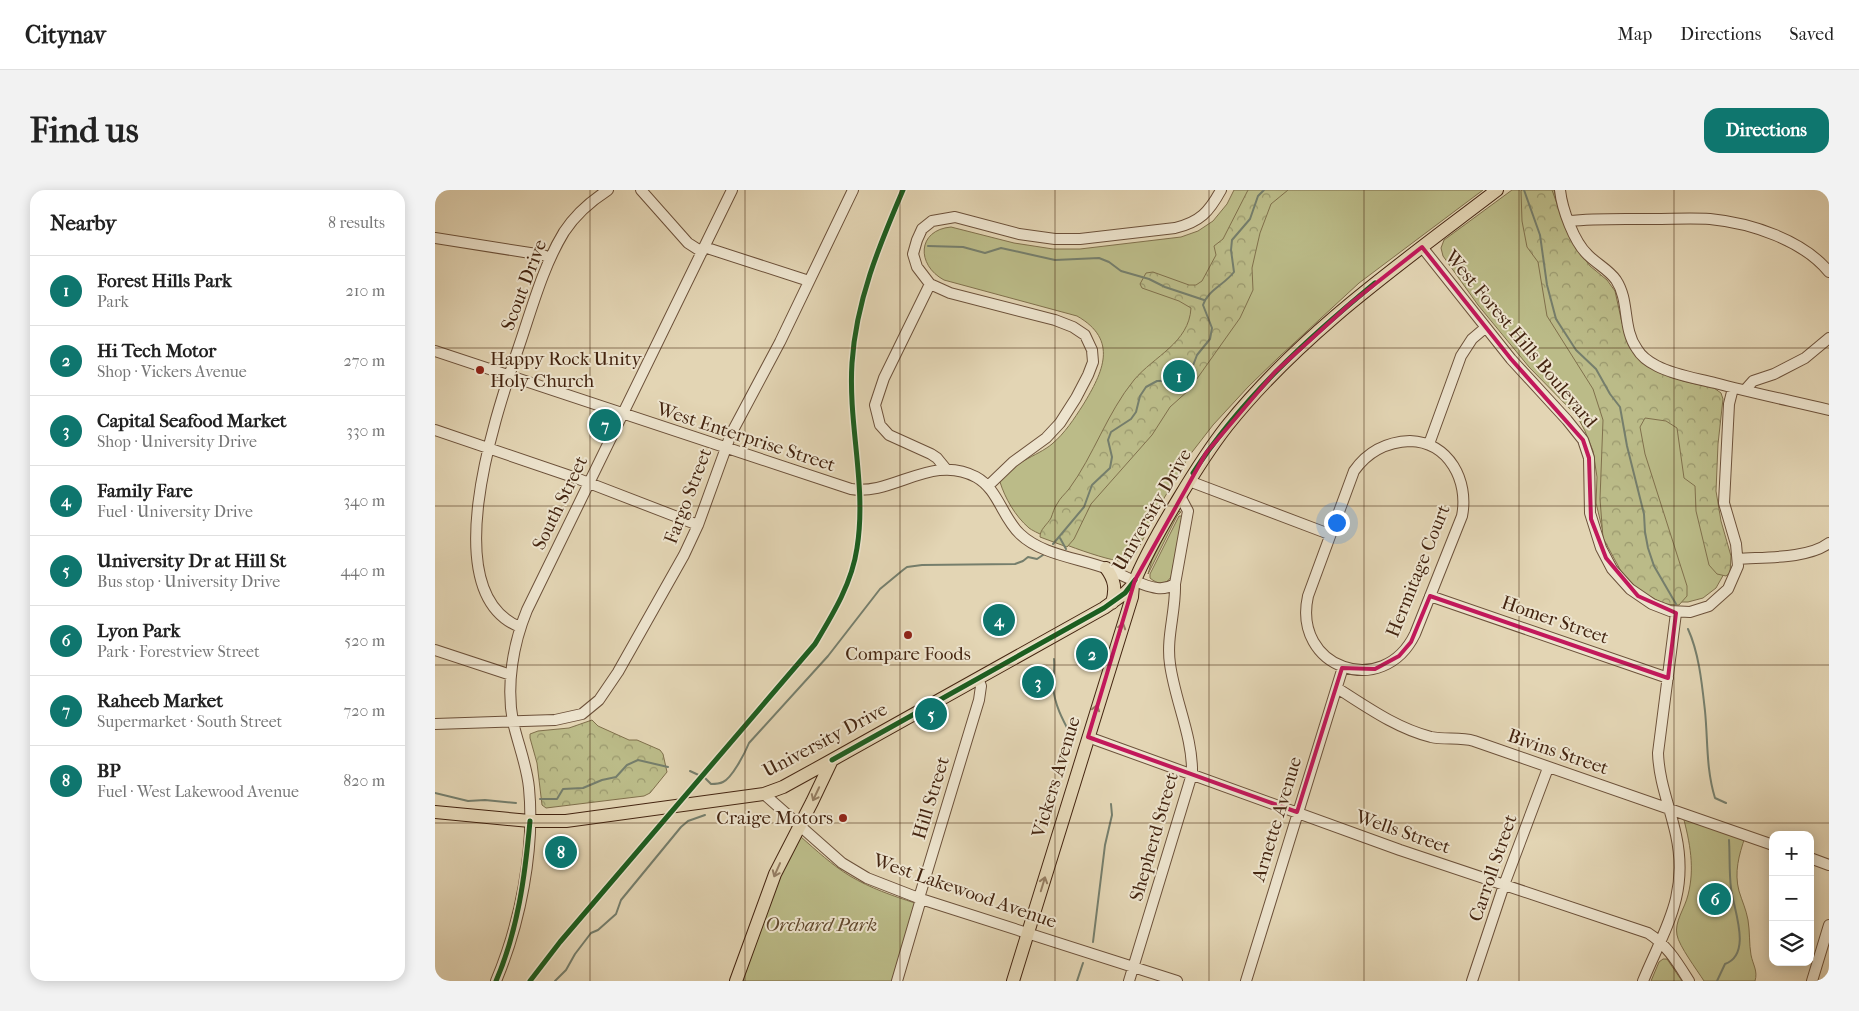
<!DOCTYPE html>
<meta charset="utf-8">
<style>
:root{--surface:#fff;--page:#f2f2f2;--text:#222;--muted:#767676;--line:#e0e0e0;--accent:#0f766e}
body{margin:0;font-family:"IM FELL French Canon",serif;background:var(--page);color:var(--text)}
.controls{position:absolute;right:15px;bottom:15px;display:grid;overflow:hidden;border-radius:10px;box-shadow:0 2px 12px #0003}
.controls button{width:45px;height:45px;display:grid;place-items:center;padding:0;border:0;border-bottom:1px solid var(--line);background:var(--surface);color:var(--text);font:25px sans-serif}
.you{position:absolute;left:901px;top:332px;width:18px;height:18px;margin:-12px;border:4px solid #fff;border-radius:50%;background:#1a73e8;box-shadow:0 0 0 8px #1a73e833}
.badge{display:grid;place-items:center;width:32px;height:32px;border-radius:50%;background:var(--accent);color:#fff;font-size:16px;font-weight:700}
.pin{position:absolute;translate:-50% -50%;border:2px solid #fff;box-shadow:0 1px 5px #0006}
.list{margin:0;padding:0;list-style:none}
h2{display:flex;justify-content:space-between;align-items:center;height:65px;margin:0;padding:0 20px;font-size:21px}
h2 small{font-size:16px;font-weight:400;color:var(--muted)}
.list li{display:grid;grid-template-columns:32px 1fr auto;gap:15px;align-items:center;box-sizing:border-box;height:70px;padding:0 20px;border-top:1px solid var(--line)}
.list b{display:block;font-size:19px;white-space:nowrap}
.list p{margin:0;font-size:16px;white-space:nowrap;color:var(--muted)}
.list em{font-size:16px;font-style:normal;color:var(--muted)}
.icon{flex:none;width:28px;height:28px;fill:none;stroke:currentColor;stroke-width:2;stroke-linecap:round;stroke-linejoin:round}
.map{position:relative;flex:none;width:1394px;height:791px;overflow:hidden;border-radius:15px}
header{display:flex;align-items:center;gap:30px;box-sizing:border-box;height:70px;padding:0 25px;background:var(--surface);border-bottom:1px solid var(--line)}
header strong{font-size:24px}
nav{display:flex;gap:28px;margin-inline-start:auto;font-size:18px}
.intro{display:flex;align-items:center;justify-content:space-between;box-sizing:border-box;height:120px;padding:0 30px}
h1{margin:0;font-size:35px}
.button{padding:12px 22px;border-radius:15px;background:var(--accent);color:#fff;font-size:18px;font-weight:700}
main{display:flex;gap:30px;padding:0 30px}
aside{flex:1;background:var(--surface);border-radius:15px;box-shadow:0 2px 12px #0003}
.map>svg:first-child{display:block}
</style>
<header>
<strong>Citynav</strong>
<nav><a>Map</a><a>Directions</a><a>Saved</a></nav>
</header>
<div class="intro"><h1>Find us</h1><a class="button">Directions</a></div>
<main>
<aside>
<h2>Nearby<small>8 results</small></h2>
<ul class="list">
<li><span class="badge">1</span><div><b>Forest Hills Park</b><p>Park</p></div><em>210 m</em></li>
<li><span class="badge">2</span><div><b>Hi Tech Motor</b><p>Shop · Vickers Avenue</p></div><em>270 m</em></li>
<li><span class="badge">3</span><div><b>Capital Seafood Market</b><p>Shop · University Drive</p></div><em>330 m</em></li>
<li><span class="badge">4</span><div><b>Family Fare</b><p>Fuel · University Drive</p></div><em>340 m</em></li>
<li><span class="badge">5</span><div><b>University Dr at Hill St</b><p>Bus stop · University Drive</p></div><em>440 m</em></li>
<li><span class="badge">6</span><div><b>Lyon Park</b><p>Park · Forestview Street</p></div><em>520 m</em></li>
<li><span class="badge">7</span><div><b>Raheeb Market</b><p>Supermarket · South Street</p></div><em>720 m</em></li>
<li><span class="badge">8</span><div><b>BP</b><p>Fuel · West Lakewood Avenue</p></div><em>820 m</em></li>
</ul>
</aside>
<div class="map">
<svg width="1394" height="791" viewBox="0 0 1394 791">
<defs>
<pattern id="forest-crowns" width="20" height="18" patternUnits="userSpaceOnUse" patternTransform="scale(1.25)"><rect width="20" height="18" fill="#bb8"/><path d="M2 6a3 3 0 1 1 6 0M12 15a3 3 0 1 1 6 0" fill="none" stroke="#9a986e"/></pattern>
</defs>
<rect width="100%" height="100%" fill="#e3d5b4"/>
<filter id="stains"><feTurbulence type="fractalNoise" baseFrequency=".004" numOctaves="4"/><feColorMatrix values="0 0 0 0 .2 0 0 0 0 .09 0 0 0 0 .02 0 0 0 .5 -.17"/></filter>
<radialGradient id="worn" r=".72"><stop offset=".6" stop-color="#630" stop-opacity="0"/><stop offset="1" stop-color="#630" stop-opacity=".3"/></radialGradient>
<path fill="#bb8" stroke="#80704c" d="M799,0H1048L924,93L845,166L813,197L778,235L754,266L725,315L701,363C698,367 695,371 689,371C676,373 604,346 594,338C580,326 570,308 565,292C573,274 603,266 617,254C630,243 639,229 648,215C668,182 684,150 642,126L509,90C481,75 482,40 516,37L579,53L618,59H645L746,47L763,41L778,31L792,14Z
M1077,0H1119L1126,27L1187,141L1211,175L1277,303L1290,382L1281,398L1268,408L1253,412H1240L1169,346L1161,313L1162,287L1158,261L1150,241L1142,226L1094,177L1043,115L1008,66L1006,58L1009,50Z
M742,321L746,322L742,326L713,384L717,370Z
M744,326H748L736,387C731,395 723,395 715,388V384Z
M1248,626L1310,647C1304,665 1299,682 1304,701C1307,711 1311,719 1313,730C1315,742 1314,754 1316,765C1318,775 1323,781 1320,791H1269C1262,780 1244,756 1242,745C1239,732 1250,718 1253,705C1260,678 1255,653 1248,626Z
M366,647C382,661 397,675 415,686C435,698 458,706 480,713L457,791H306L338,699Z
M1228,769H1232L1247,791H1216L1224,772Z"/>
<path fill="url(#forest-crowns)" stroke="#80704c" d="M813,0H853L836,14L825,43L817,78L818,100L805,128L754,200L735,217L717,245L656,314L639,349L632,357L605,347C605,339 612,335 616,328C618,323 619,318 622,314C625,308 630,304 634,299C659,265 672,223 699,190C719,166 754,153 756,118L744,111L707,98L705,94L711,83L718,82L754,95H761L767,91L781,65L779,56L788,49Z
M1087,0H1117L1129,33L1142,59L1155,76L1172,90L1180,101L1187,133L1197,158L1223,181L1248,191L1279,198L1286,203L1288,209L1283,254L1281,301L1286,331L1296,366L1295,383L1291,386L1282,384L1274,375L1261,321L1260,296L1249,288L1242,238L1231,231L1210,228L1205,237L1210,264L1252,396V406L1244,415L1229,414L1205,401L1187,383L1168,348L1165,309L1168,230L1158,199L1112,126L1103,72L1092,57L1087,31L1086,1Z
M157,530L163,536L194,550H202L225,560L228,564L232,582L215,603L209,606L111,618L107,615L102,573L95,548V544L103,541L134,538Z"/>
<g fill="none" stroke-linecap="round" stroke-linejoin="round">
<path stroke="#757e6c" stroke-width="2" d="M1089,0L1105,45L1112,95L1121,129L1141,160L1161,179L1175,204L1185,217L1192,256L1209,324L1210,342L1213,358L1219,376L1241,414
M493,56L528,57L550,63L566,58L620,70L664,68L674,72L686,81L714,89L730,97L769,110
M625,348L631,359
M618,354L649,317L657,295L675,278L677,267L673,250L676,242L696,229L701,222L705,206L711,197L722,191L748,190L754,186L762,165L775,149L777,138L768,115C773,100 789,95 799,82L796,60L797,50L815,29L823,6L829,0
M1253,439C1264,463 1267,494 1270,521C1273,551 1271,579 1280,608L1291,613
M619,469C620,479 618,488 618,497C620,517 629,532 638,549
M255,581L270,588L276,594
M276,594C280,594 284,594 288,592C297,588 310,563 314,553L393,466L445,399L468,380L472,377L487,375L580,374L588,371L593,367L602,369L608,365
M0,603L33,611L50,610L81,613
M105,609H122L128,599L148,598L167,590L181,587L192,575L203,570L233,577
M658,752L670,655L677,625L676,614
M120,791L131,780L140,764L156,743L163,740L181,724L186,710L246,637L253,631L270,625
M642,791L648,773
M1282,791L1290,774C1318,764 1298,718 1296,698C1294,682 1295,666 1294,650"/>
<defs>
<path id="minor" d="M206,0L253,53L267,62
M1125,0C1127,19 1139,52 1153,65C1162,74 1174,80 1181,90C1195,111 1187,138 1202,159C1206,166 1214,172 1222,176C1239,185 1260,188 1280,193C1318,203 1356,211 1394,220
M1134,31C1162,28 1190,29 1218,29C1237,29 1256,28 1275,29C1316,33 1368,50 1394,82
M0,48L108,65L115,68
M269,57L374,91
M987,57L1076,169L1132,230L1148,250L1154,268L1155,323L1166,358L1177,379L1195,399L1217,414L1235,421L1255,422L1274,416L1293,399L1303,376L1301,354L1289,313L1294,214L1298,198
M495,94L449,188L440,215L445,235L454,245L496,264L502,268L511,279
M0,161L416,299C458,306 497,263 541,287C563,299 567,327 585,344C607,365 644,368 673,379C688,385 706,396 722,398C729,399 735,397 740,394
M1310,200L1318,191L1339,184L1370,168L1394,148
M0,240L141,288L263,335
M975,251C1014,252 1034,291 1027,326L980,444C948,510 857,478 873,406L919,281C933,261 951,252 975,251Z
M994,254L1026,166L1037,149L1050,138
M754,291L894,344
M553,296L578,272L611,248L625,233L641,208L653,185L658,172L657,160L650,145L638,137L620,130L515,103L495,94L482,77L478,64L482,50L487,39L497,31L520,27L584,44L620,49H645L740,38C765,32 774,22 786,0
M1303,369C1329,367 1373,369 1394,353
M995,406L1233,488
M85,437C0,403 61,225 82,162C96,122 107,78 129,42C140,25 156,11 173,0
M0,460L76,485
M902,498C932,517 961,538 996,547C1010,550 1025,547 1039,551L1338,655
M0,534L120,530L147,524L164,510L183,482L249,365L263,335L296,244L345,152L418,0
M653,547L965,660L1213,743C1232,755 1242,772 1254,791
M329,604L407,673L432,688L486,709L742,791
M1375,668L1394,675
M484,708L544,510L546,496L543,489
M61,791C85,734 100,660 94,598C92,576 83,554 78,532C71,495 78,454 92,420L297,0
M462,791L486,709
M694,791L757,584C758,547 740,511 735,474C731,447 741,421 740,394L753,321L745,306
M811,791L908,477
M1037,791L1069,695L1113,578
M1208,791C1230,738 1254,705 1241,645C1235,617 1224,592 1223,563L1241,423
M1377,791L1394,735"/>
<path id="major" d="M671,378C680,390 681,399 677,413
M0,622L95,631H131L329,604L348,597L397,570L669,418L690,403L698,395C710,365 727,336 744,308C759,283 774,259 792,236C867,142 968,72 1062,0
M301,791L340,684L377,612L397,570
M578,791L697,407L698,395"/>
</defs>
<use href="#minor" stroke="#6c513a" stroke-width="12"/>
<use href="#major" stroke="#442511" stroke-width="14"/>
<use href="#minor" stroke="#ede4ce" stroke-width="10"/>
<use href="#major" stroke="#e3d5b4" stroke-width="12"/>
<defs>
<path id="cycleway" d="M758,283C806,209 872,149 940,93
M397,570L669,418L690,403L700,390
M61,791C83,740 90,686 95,631
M95,791L125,752L380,454C398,424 417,393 422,358C432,296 413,235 417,173C421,111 444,56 468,0"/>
</defs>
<use href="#cycleway" stroke="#ede4ce" stroke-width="8"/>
<use href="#cycleway" stroke="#1b5e20" stroke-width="5"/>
</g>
<defs><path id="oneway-shaft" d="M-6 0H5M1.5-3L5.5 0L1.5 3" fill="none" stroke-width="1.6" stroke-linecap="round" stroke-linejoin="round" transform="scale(1.25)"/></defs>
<g stroke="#947d62">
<use href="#oneway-shaft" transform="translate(686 440) rotate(-72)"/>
<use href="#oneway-shaft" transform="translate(660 522) rotate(-73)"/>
<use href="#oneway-shaft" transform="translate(381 604) rotate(115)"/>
<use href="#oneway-shaft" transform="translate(342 680) rotate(114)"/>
<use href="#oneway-shaft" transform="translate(608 694) rotate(-73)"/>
</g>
<path fill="none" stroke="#c2185b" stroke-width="4" stroke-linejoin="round" d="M987,57L1076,169L1148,250L1154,268L1156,329L1171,368L1203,406L1241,423L1233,488L995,406L976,452L964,466L940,479L907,478L862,622L653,547L700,390L771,263L840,182L916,113Z"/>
<path fill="none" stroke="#442511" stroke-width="1" stroke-opacity="0.55" d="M155,0V791M310,0V791M465,0V791M620,0V791M774,0V791M929,0V791M1084,0V791M1239,0V791M0,158H1394M0,316H1394M0,475H1394M0,633H1394"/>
<g fill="#8f2418" stroke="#ede4ce" stroke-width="2">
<circle cx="45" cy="180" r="5"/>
<circle cx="473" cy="445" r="5"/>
<circle cx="408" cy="628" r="5"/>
</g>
<g text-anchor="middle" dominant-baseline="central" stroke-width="4" stroke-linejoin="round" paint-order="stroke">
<g font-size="19" fill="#442511" stroke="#ede4ce">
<text transform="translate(89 95) rotate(-69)">Scout Drive</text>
<text transform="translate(1086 149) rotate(50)">West Forest Hills Boulevard</text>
<text transform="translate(311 247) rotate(18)">West Enterprise Street</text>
<text transform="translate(253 306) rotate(-69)">Fargo Street</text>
<text transform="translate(125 313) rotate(-64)">South Street</text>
<text transform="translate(717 320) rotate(-60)">University Drive</text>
<text transform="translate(983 381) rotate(-68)">Hermitage Court</text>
<text transform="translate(1120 430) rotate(19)">Homer Street</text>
<text transform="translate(390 550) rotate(-28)">University Drive</text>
<text transform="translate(1123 562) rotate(19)">Bivins Street</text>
<text transform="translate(621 587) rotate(-73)">Vickers Avenue</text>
<text transform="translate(496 608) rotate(-73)">Hill Street</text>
<text transform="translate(842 629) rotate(-73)">Arnette Avenue</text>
<text transform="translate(968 642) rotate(19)">Wells Street</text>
<text transform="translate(719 647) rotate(-74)">Shepherd Street</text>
<text transform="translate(1058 678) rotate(-71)">Carroll Street</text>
<text transform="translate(530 701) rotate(19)">West Lakewood Avenue</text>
</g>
<g font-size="19" fill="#442511" stroke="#ede4ce" text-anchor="start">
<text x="55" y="169">Happy Rock Unity<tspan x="55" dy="22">Holy Church</tspan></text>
<text x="473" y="464" text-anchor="middle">Compare Foods</text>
<text x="398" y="628" text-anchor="end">Craige Motors</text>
</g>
<g font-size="19" font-style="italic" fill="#624a2f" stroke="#ede4ce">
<text x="386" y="735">Orchard Park</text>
</g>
</g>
<rect width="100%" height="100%" filter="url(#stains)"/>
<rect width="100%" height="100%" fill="url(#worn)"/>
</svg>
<div class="controls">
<button>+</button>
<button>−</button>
<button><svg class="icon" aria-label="layers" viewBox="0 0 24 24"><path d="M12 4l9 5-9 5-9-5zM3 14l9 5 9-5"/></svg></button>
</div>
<div class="you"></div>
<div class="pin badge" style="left:744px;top:186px">1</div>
<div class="pin badge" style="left:657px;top:464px">2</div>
<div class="pin badge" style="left:603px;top:492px">3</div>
<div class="pin badge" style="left:564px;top:430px">4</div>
<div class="pin badge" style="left:496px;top:524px">5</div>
<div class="pin badge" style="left:1280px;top:709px">6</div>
<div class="pin badge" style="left:170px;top:235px">7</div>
<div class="pin badge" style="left:126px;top:662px">8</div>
</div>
</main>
